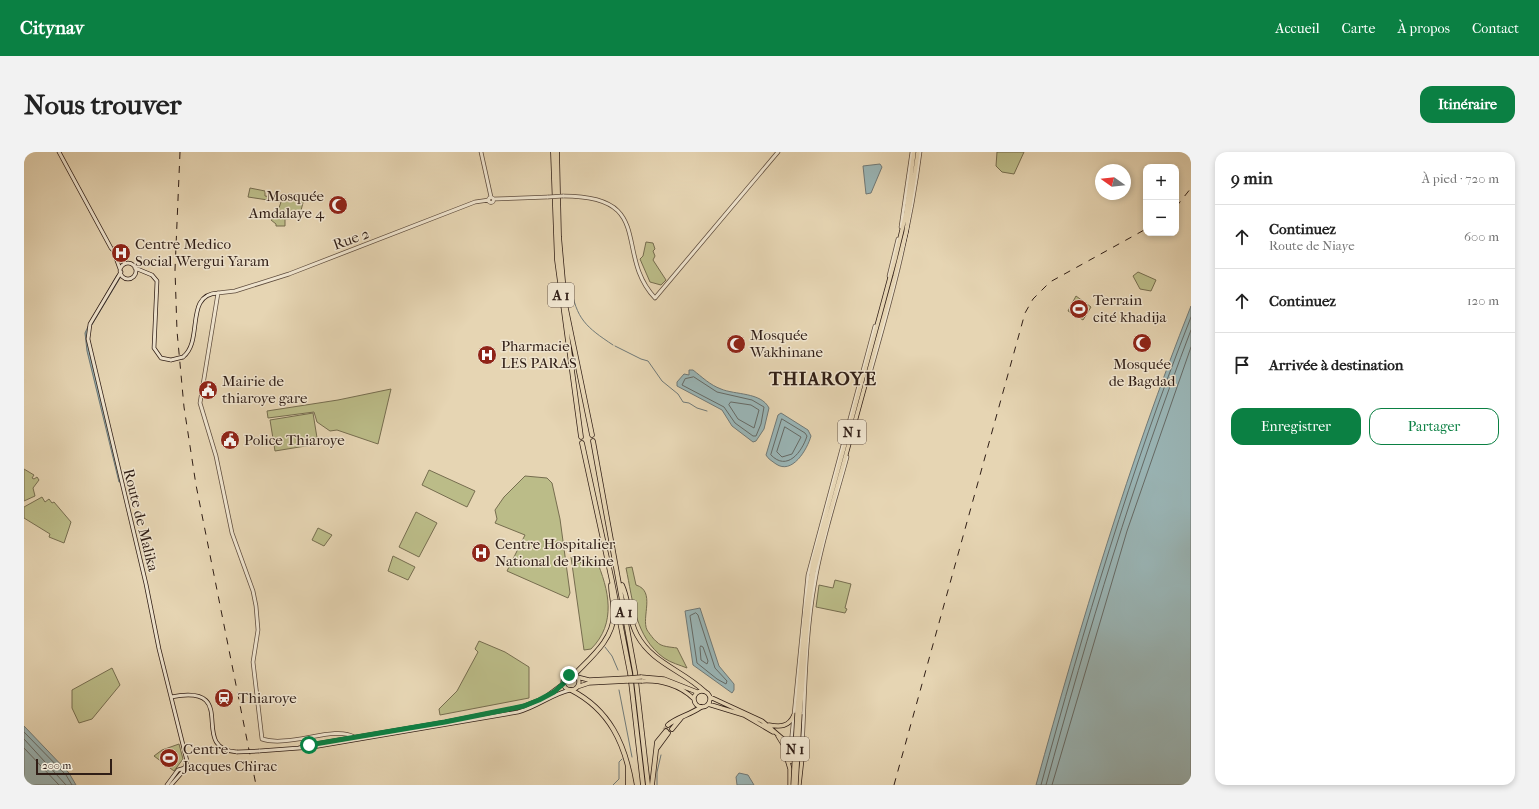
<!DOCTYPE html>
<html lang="fr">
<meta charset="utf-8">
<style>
:root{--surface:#fff;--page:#f2f2f2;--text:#222;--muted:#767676;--line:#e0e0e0;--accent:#0b8043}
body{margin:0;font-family:"IM FELL French Canon",serif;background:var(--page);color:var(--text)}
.controls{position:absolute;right:12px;top:12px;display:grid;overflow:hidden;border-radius:8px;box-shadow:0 2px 6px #0003}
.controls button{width:36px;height:36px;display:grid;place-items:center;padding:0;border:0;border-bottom:1px solid var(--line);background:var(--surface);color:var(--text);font:20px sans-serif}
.compass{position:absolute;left:1071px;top:12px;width:36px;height:36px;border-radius:50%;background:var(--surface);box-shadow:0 2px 6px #0003;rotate:285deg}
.scale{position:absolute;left:12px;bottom:10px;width:76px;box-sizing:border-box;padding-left:4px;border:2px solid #301e16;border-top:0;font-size:11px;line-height:14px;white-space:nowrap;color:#301e16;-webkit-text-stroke:3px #efe4ce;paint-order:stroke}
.stop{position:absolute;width:12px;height:12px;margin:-9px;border:3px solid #0b8043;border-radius:50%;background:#fff}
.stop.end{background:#0b8043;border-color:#fff;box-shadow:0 1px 4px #0008}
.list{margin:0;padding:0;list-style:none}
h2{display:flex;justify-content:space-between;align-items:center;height:52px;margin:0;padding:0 16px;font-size:17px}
h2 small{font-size:13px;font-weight:400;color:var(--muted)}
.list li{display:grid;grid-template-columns:26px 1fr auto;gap:12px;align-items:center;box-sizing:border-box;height:64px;padding:0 16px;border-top:1px solid var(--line)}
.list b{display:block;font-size:15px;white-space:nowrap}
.list p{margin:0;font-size:13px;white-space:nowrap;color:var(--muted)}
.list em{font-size:13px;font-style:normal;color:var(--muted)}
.actions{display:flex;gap:8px;padding:12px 16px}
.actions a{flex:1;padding:9px 0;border:1px solid var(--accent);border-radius:12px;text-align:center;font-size:14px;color:var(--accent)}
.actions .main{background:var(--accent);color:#fff}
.icon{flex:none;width:22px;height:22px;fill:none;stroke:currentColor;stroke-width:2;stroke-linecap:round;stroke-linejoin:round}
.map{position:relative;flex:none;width:1167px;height:633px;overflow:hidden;border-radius:12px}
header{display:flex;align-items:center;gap:24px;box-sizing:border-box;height:56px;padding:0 20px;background:var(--accent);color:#fff}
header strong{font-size:19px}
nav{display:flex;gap:22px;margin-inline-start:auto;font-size:14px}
.intro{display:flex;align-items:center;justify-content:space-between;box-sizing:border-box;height:96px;padding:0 24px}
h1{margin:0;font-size:28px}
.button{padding:10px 18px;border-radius:12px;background:var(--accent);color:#fff;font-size:14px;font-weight:700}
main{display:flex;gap:24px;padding:0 24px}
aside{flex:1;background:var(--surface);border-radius:12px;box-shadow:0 2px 6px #0003}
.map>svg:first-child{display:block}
</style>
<header>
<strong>Citynav</strong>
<nav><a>Accueil</a><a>Carte</a><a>À propos</a><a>Contact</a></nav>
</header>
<div class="intro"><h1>Nous trouver</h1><a class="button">Itinéraire</a></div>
<main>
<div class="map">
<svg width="1167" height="633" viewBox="0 0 1167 633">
<rect width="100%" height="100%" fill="#e6d5b3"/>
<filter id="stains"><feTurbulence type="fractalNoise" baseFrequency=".005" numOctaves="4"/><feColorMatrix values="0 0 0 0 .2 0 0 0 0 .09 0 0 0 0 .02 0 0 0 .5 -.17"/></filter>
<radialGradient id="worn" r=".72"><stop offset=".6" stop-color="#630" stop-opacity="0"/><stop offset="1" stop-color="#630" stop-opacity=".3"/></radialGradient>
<path fill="#bbbc88" stroke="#766d4f" d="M973,0H1000L990,22L978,20L972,14Z
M226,36L241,39V44L263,47L265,42L280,47L275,66L261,67V74H252V72L247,68L252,56H255L257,50L224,45Z
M622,90L629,91L631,97L629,99L631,104L629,108L642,128L637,133L626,130L616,107L619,104Z
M1114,120L1132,128L1127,139L1116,137L1109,124Z
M1052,144L1067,155L1059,168L1044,159Z
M367,237L354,292L313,278L306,279L293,270L290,260L244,266L243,259L314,248Z
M289,261L294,292L251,299L246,268Z
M0,317L10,323L8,326L10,327L13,325L15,328L9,336L11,344L0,349Z
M405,318L451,339L443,355L398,333Z
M501,324L523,326L528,331L536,367L546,441L544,446L483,419L501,383L471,371L473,367L471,358L480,345Z
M18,345L21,350L25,347L28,351L30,350L47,370L40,391L25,385L26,382L0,366V355Z
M392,360L413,371L395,405L375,395Z
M294,376L308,383L300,394L288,388Z
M369,404L391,415L384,428L364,419Z
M547,405L554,408L557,411H562L565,406L572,407C585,438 593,471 567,497L560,498Z
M608,415L612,433C632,439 617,465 623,478C625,481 630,488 633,490C637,495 647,495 653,496L663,516C656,513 647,511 640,506C611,485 609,449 602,416Z
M811,428L827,432L821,456L823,457L821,461L792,455L795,433L809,436Z
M455,489L481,500L505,515V546L416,563L415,557L433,539L454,500L451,497Z
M88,516L96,533L68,567L55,571L48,556V538Z
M155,592L159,607L150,619L130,604L138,598Z"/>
<path fill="#9ab6b7" stroke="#707977" d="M856,12L858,15L847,41L842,42L839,14Z
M93,123L96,126L66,176L64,182L98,330H95L63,199L61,181L68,166Z
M1167,154V633H1012C1057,471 1105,310 1167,154Z
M665,218H669C678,225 686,233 697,237C711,243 737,240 745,256L740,277L732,289L729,290L708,274L698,258L653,234V230L660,222L665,223Z
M757,261L784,278L787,284C783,298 768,323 752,312C748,309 744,307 742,303L754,263Z
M676,456L695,514L710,532V538L708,541L669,513L661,459Z
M0,574L45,621L52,633H4L0,629Z
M715,621L724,623L730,633H713L712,625Z"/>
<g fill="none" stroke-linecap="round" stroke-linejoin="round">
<path stroke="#656a66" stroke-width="1" d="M670,225L693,240L728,248L740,255L737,272L732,284H729L711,271L700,255L658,233L661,227Z
M707,250L727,253L735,258L730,276L714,267L705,253Z
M758,267L781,281L783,284C778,300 763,320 747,303Z
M761,275L777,285L768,302L758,305L753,300Z
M672,461L674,463L691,516L703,529L702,532L693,527L673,511L666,464Z
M677,494L679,495L684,509L683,512L677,508L676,496Z
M0,580L42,623L48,633
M0,587L42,633
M0,596L35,633
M1017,633C1060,475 1107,317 1167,165
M1022,633C1064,480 1110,327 1167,178
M1028,633L1103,379L1167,195"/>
<path stroke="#707977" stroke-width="1" d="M547,134C552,167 562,175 589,193
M591,194L617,207L624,209L638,229L654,242L659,250L665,251L673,256L683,259
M581,495L588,504L594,518
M595,538L608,605
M589,633L595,627V610L598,607
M633,633V620L637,603"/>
<path stroke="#c2b094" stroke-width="4" stroke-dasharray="4 2" stroke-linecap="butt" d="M640,578L644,573"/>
<defs>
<path id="tertiary" d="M457,0L467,45
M539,44C633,44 589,101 631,146L754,0
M464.5 48a2.5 2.5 0 1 1 5 0a2.5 2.5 0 1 1-5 0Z
M470,47L524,45
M877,75L888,0
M865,124L874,87
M844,228C866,151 886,80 896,0
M330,585C311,573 265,596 238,587L229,510L234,478L232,454L229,439L208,381L192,304L176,251L194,141L211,139L265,122L451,50L465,48
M767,593L784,423L851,174
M778,597C781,541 781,484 791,429C798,387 812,346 823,305"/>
<path id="secondary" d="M35,0L87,96L101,111
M91,103L96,117
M96 119a8 8 0 1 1 16 0a8 8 0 1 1-16 0Z
M111,116L128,123L133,129L130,196L137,206L147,208
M97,120L66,172L64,187L122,432L135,497L163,609L160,618L147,633
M159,205C180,189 160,142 194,141
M147,545C219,531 162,597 213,600
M275,596L285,593L421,570L497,555L520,546L540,531
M235,599L289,595L494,560C513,555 528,542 546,538
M143,633L154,618L161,616"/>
<path id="primary" d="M539 530a8 8 0 1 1 16 0a8 8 0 1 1-16 0Z
M553,525L565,528L604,526
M617,525L640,527L673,540
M618,529C636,528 656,533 670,547
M553,535L565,531L604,529
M670 547a8 8 0 1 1 16 0a8 8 0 1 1-16 0Z
M686,545L738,569L766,593
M684,552L720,563L749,580
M745,573C756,575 765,575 770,563
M754,584L762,597
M761 601a9 9 0 1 1 18 0a9 9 0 1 1-18 0Z
M775,633L778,606"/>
<path id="trunk" d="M773,561L781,462L789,410L871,107L882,61L890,0
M776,562L785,453L790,419L871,124L882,80L894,0
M763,607L766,617V633"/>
<path id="motorway" d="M529,0L533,108L557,285
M533,0L535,85L541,152L568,283
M569,289L611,520L624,633
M558,291L588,429L606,521L619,633
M598,433C605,448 604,467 613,483C628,511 658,518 680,539
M550,523C567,505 589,488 590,462C590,452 587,443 587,433
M547,538C586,558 601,592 608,633
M644,573C653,565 666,563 677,555
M648,577L657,566
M633,596L644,581
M604,633V615
M628,633L633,590L642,579"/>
</defs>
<use href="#tertiary" stroke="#5e4c3d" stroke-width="4.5"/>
<use href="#secondary" stroke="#301e16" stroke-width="4.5"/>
<use href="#primary" stroke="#301e16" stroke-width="5"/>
<use href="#trunk" stroke="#301e16" stroke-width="5"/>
<use href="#motorway" stroke="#301e16" stroke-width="5.5"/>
<use href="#tertiary" stroke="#efe4ce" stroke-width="3"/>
<use href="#secondary" stroke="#efe4ce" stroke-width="3"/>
<use href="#primary" stroke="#e6d5b3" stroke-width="3.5"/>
<use href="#trunk" stroke="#e6d5b3" stroke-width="3.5"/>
<use href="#motorway" stroke="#e6d5b3" stroke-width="4"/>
<path stroke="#301e16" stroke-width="1" stroke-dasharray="7 7" stroke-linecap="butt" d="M156,0L151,118L153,179L160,255L172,333L232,633
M1152,55L1167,36
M870,633L1001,161L1009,147L1026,130L1122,77"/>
<defs>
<path id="tertiary-bridge" d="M524,45L539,44"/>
<path id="secondary-bridge" d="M147,208L159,205
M213,600L235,599"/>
<path id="primary-bridge" d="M604,526L617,525
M604,529H618"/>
<path id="trunk-bridge" d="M769,633L773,561
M772,633L776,562"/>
</defs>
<use href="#tertiary-bridge" stroke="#5e4c3d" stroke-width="4.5" stroke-linecap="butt"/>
<use href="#secondary-bridge" stroke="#301e16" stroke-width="4.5" stroke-linecap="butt"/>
<use href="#primary-bridge" stroke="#301e16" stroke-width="5" stroke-linecap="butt"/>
<use href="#trunk-bridge" stroke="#301e16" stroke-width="5" stroke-linecap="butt"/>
<use href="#tertiary-bridge" stroke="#efe4ce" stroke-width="3"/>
<use href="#secondary-bridge" stroke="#efe4ce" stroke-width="3"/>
<use href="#primary-bridge" stroke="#e6d5b3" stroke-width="3.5"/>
<use href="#trunk-bridge" stroke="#e6d5b3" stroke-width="3.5"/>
</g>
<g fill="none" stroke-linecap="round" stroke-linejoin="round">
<path stroke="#0b8043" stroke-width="5" d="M285,593L421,570L500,554L515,548L530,540L540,531V527L545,523"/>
</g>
<defs>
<symbol id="mosque-disc" viewBox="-11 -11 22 22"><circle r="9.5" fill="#8f2418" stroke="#efe4ce"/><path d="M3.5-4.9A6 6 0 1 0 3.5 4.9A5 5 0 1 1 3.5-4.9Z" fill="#fff"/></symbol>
<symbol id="hospital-disc" viewBox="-11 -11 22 22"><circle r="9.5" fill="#8f2418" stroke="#efe4ce"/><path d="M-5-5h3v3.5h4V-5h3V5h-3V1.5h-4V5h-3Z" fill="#fff"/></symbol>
<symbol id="stadium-disc" viewBox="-11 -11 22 22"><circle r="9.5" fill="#8f2418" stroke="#efe4ce"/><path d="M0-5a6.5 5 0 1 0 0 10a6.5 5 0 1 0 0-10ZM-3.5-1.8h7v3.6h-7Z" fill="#fff"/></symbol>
<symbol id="civic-disc" viewBox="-11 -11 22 22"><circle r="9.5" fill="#8f2418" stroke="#efe4ce"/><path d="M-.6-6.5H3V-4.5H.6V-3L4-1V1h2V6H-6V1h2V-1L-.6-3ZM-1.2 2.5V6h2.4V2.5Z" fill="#fff"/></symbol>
<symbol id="station-disc" viewBox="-11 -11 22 22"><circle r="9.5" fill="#8f2418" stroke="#efe4ce"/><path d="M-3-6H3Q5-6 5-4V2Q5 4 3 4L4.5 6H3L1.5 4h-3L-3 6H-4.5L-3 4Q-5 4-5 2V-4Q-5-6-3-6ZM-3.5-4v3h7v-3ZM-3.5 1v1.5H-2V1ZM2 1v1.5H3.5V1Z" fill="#fff"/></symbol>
</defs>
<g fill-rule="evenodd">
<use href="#mosque-disc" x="303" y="42" width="22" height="22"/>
<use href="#hospital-disc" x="86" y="90" width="22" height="22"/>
<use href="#stadium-disc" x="1044" y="146" width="22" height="22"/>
<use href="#mosque-disc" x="1107" y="180" width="22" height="22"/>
<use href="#mosque-disc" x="701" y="181" width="22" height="22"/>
<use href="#hospital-disc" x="452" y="192" width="22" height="22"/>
<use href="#civic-disc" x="173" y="227" width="22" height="22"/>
<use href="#civic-disc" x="195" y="277" width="22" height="22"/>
<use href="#hospital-disc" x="446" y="390" width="22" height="22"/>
<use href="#station-disc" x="189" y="535" width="22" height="22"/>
<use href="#stadium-disc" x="134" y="595" width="22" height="22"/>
</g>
<g text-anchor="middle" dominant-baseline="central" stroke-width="3" stroke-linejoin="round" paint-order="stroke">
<g fill="#efe4ce" stroke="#69594d" stroke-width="1">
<rect x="524" y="131" width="26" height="24" rx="3"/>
<rect x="814" y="268" width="28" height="24" rx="3"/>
<rect x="587" y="448" width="26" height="24" rx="3"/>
<rect x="757" y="585" width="28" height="24" rx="3"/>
</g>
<g font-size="14" font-weight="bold" fill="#301e16">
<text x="537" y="143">A 1</text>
<text x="828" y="280">N 1</text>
<text x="600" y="460">A 1</text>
<text x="771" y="597">N 1</text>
</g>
<g font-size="15" fill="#301e16" stroke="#efe4ce" text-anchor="start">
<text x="300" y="44" text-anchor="end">Mosquée<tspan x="300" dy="17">Amdalaye 4</tspan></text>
<text x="111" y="92">Centre Medico<tspan x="111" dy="17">Social Wergui Yaram</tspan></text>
<text x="1069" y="148">Terrain<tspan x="1069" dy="17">cité khadija</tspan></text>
<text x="726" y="183">Mosquée<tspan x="726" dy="17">Wakhinane</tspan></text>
<text x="477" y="194">Pharmacie<tspan x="477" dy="17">LES PARAS</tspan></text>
<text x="1118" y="212" text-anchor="middle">Mosquée<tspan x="1118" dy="17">de Bagdad</tspan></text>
<text x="198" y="229">Mairie de<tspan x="198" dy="17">thiaroye gare</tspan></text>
<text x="220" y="288">Police Thiaroye</text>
<text x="471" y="392">Centre Hospitalier<tspan x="471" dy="17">National de Pikine</tspan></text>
<text x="214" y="546">Thiaroye</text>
<text x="159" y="597">Centre<tspan x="159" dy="17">Jacques Chirac</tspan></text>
</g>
<g font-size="15" fill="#301e16" stroke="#efe4ce">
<text transform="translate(327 87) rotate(-20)">Rue 2</text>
<text transform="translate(117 368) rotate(76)">Route de Malika</text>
</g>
<g font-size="19" font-weight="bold" letter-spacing="1" fill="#301e16" stroke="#efe4ce">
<text x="799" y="227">THIAROYE</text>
</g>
</g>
<rect width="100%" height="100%" filter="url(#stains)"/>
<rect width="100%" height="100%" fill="url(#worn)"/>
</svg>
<div class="controls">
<button>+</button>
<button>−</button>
</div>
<svg class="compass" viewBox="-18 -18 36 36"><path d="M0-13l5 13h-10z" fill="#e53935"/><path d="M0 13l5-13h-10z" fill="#767676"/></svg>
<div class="scale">200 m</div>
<div class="stop" style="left:285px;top:593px"></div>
<div class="stop end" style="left:545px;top:523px"></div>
</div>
<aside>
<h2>9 min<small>À pied · 720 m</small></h2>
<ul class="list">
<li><svg class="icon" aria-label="ahead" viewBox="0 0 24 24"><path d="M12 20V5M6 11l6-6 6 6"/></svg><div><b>Continuez</b><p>Route de Niaye</p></div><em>600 m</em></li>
<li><svg class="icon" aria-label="ahead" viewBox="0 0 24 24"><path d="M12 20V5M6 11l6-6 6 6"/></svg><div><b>Continuez</b></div><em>120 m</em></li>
<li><svg class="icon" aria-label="arrive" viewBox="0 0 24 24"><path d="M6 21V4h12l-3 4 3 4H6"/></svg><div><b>Arrivée à destination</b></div></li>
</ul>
<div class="actions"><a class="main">Enregistrer</a><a>Partager</a></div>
</aside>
</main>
